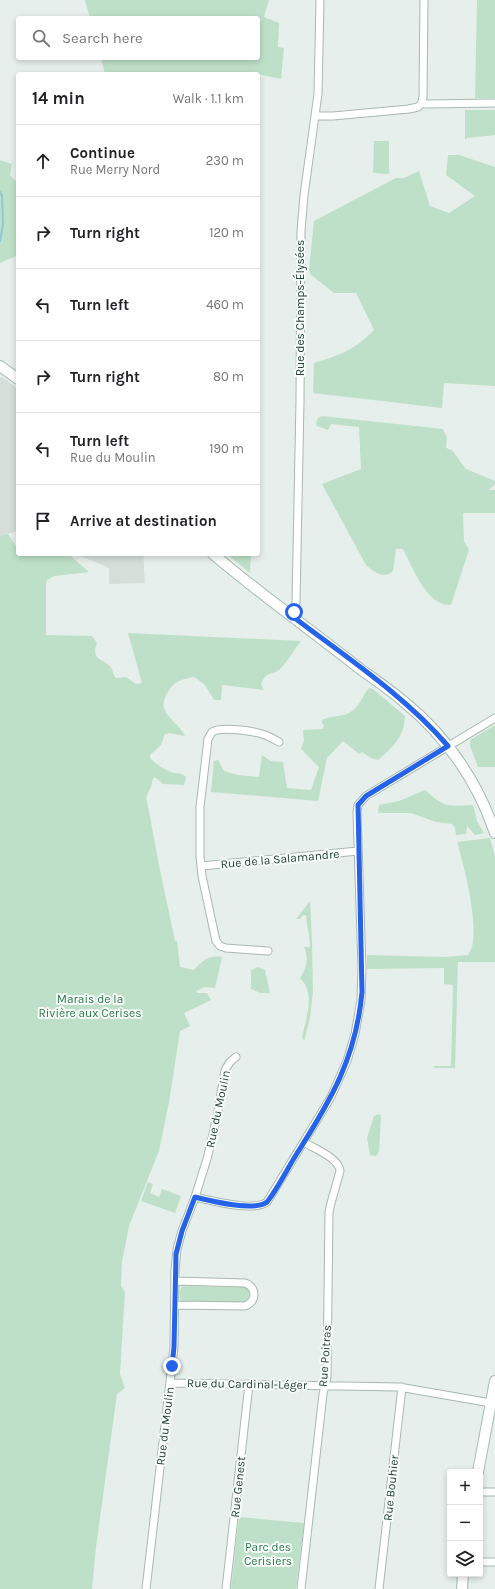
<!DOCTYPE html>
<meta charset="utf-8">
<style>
:root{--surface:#fff;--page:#f6f6f6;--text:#202124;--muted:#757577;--line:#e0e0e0}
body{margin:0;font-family:Karla,sans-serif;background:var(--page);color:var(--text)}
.controls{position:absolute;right:12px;bottom:12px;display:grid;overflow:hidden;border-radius:4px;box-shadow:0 2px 6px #0003}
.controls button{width:36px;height:36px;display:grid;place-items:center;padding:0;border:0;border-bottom:1px solid var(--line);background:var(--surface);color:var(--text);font:20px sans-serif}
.stop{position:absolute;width:12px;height:12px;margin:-9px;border:3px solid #2563eb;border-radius:50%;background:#fff}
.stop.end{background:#2563eb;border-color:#fff;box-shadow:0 1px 4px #0008}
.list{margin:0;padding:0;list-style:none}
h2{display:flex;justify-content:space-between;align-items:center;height:52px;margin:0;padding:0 16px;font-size:17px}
h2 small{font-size:13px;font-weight:400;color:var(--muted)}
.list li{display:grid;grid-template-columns:26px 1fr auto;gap:12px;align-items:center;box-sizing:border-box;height:72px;padding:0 16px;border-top:1px solid var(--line)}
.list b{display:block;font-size:15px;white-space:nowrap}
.list p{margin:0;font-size:13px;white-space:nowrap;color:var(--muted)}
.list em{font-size:13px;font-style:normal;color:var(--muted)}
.icon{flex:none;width:22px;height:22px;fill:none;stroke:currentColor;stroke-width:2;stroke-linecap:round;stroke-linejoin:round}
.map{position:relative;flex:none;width:495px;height:1589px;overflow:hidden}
.search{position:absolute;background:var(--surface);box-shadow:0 2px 6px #0003;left:16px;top:16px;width:244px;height:44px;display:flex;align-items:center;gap:10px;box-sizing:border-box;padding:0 14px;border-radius:4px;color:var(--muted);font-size:15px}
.panel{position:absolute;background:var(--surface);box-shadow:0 2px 6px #0003;left:16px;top:72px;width:244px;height:484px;border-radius:4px}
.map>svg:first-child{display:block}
</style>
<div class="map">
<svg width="495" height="1589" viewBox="0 0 495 1589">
<rect width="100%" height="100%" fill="#e6efeb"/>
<path fill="#d4dfda" d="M2,377L18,389V531L0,536V378Z
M76,554H143L145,583L109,584V568Z"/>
<path fill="#bfe0c8" d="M85,0H269L264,17L279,23L278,47L284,48L281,79L258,74H105L101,58H258V18H90Z
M477,0H495V98H475Z
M465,110H495V135L467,138L465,140Z
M374,141H389V174L373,173Z
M448,155H459L495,167V386L444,383L442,408L313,393L314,363C341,355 354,350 374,330L356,293H334L310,274L309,270L314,221L396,178H404L419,171L430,206L449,213L475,196L446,175Z
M0,160L12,164L10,175L18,184V255L0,263Z
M322,416L443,429L447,438L446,447L448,449L452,450L466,469L495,481V484L489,490H495V513H463L464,541L469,550L451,605C427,607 412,566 403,549H396L393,571C384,580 374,572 366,565L322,484L361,469L359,427L331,424L328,430L317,426L316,423L318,418Z
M8,534L16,546H18V554H68L89,572L54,576L47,580L46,584V635L92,636L97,643C91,660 101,658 110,666C113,670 113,675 116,678L126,677L136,684L142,683L128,633L301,641C294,650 288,661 280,669C272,677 267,669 261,684L264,690L222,685L221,700H214L205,685L194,677C182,679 174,681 168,692C154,714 177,719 185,736L169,733L165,734L161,745L150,755V758C156,764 163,769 171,772C176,774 182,772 186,777L184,785L163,784L156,778H153L151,787L147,795L146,800L147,801L160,870L175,941H177L180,967L194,970C203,960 209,955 222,957L215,988L205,987L196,991L197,993H207L211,1000L184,1013L190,1026L180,1031L169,1102L159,1151L129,1226L122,1262L121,1286L125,1292L120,1374L125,1388L117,1394L96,1547L92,1589H0V536Z
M227,554H251L250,573Z
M369,688L373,689L405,716C404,737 394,746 378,760L371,758L362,752L359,754L343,741L327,758L318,801L211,792L214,761L218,760L224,771L238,775L259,777L262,755L271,761L283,762L287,788L311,790L319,767L301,749L304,741L303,730L323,729L324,725L322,723V720C328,716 341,717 349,713C359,708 362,696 369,688Z
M495,725V767H478L470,746V740Z
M425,790C445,808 447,806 473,805L477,821L484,833L475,835L467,826L466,834L456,835L455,828L452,824L436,822L411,813H378L379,805L399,801Z
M490,838L495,856V962H458L455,1068H434V1066H451L453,985L444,984V968L367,969V955L445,957L468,955C483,936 464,866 457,842Z
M310,901L312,941L313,992L310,1018L304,1041L302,1037C306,1018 316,993 300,978C307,968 309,958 304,947H310C310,937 307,925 306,915H303L300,919H296Z
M258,967L265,970L270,993H260L251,989V970Z
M379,1114L381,1115L379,1152L376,1156L370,1155L367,1138L374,1116Z
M148,1182L153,1184L150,1193L159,1197L162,1189L181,1196L175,1213L141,1201Z
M182,1286L243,1287L248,1289L250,1296L248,1300L243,1303L184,1302L181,1301C179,1297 179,1290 182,1286Z
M239,1517L304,1523L296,1589H231Z"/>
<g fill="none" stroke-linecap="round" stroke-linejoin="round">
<path stroke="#8ec9d4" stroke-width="2" d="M0,192L2,196L3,224L0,241"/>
<defs>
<path id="street" d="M422,103L423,96L424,0
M422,103L426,104L495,103
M316,116H333L409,109L418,107L422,103
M292,616L296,603L300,401L301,231L304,195L318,94L320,0
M201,866L358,851
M268,951L226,948L220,946L216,941L202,876L200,856V807L208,739L212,732C221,726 254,731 265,735C270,737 274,739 279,742
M195,1197C211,1201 254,1212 267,1202L331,1097L347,1061L355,1034L361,1000L362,969L357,812L358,805L366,796L495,718
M175,1305L245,1306C257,1301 257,1288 245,1283L175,1281
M170,1383L399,1387L491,1403
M480,1492H495
M480,1562H495
M146,1589L174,1347L175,1271L177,1249L182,1231L195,1197L207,1159L217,1117L225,1070L230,1062L236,1057
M226,1589L249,1384
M301,1589L323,1394L327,1377L329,1212L331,1203L340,1171C339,1158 315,1149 304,1142
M379,1589L402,1387"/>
<path id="secondary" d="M0,366L18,379
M213,554C260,594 311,630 359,668C374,679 389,689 403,701C446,736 477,780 495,833
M478,1472L495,1381
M462,1589L463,1574"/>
</defs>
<use href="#street" stroke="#a8b8b2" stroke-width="9"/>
<use href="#secondary" stroke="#a4bbb3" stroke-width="12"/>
<use href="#street" stroke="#fff" stroke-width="7"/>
<use href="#secondary" stroke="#fff" stroke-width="10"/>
</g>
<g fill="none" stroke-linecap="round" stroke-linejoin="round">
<path stroke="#2563eb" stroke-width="5" d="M172,1366L174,1347L176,1254L182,1231L195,1197C211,1201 254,1212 267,1202C278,1188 286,1171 296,1155C331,1100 356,1058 362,992L358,805L366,796L448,746C404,695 346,657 292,616L294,612"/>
</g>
<g text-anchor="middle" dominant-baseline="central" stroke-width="4" stroke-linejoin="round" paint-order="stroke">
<g font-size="12" fill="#24423a" stroke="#f7fbf9">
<text transform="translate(300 308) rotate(-90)">Rue des Champs-Élysées</text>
<text transform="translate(280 859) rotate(-5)">Rue de la Salamandre</text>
<text transform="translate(218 1109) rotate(-78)">Rue du Moulin</text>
<text transform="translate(325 1356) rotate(-86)">Rue Poitras</text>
<text transform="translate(247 1384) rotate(1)">Rue du Cardinal-Léger</text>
<text transform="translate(165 1426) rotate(-83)">Rue du Moulin</text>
<text transform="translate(238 1487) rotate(-84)">Rue Genest</text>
<text transform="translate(391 1488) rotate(-84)">Rue Bouhier</text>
</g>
<g font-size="12" fill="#2d7a4b" stroke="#f7fbf9">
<text x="90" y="999">Marais de la<tspan x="90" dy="14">Rivière aux Cerises</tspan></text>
<text x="268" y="1547">Parc des<tspan x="268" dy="14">Cerisiers</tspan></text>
</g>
</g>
</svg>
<div class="controls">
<button>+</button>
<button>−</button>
<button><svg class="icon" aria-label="layers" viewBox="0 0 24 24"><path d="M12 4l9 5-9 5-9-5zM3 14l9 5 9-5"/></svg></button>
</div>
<div class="stop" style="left:294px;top:612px"></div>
<div class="stop end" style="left:172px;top:1366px"></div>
<div class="search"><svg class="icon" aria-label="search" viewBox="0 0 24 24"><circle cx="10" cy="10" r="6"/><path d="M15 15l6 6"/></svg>Search here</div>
<section class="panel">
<h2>14 min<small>Walk · 1.1 km</small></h2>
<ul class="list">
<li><svg class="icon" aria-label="ahead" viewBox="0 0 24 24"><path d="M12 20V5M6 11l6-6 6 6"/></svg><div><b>Continue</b><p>Rue Merry Nord</p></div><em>230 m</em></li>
<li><svg class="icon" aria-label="right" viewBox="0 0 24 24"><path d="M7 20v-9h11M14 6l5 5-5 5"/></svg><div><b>Turn right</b></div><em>120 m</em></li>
<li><svg class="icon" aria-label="left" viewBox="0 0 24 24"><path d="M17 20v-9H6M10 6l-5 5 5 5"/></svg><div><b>Turn left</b></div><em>460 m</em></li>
<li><svg class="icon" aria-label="right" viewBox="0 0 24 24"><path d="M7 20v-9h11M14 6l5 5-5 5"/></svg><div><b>Turn right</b></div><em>80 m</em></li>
<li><svg class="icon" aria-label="left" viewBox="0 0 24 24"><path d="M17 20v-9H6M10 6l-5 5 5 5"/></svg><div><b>Turn left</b><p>Rue du Moulin</p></div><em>190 m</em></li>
<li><svg class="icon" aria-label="arrive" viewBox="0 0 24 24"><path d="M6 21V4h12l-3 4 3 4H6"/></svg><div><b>Arrive at destination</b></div></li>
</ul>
</section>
</div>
